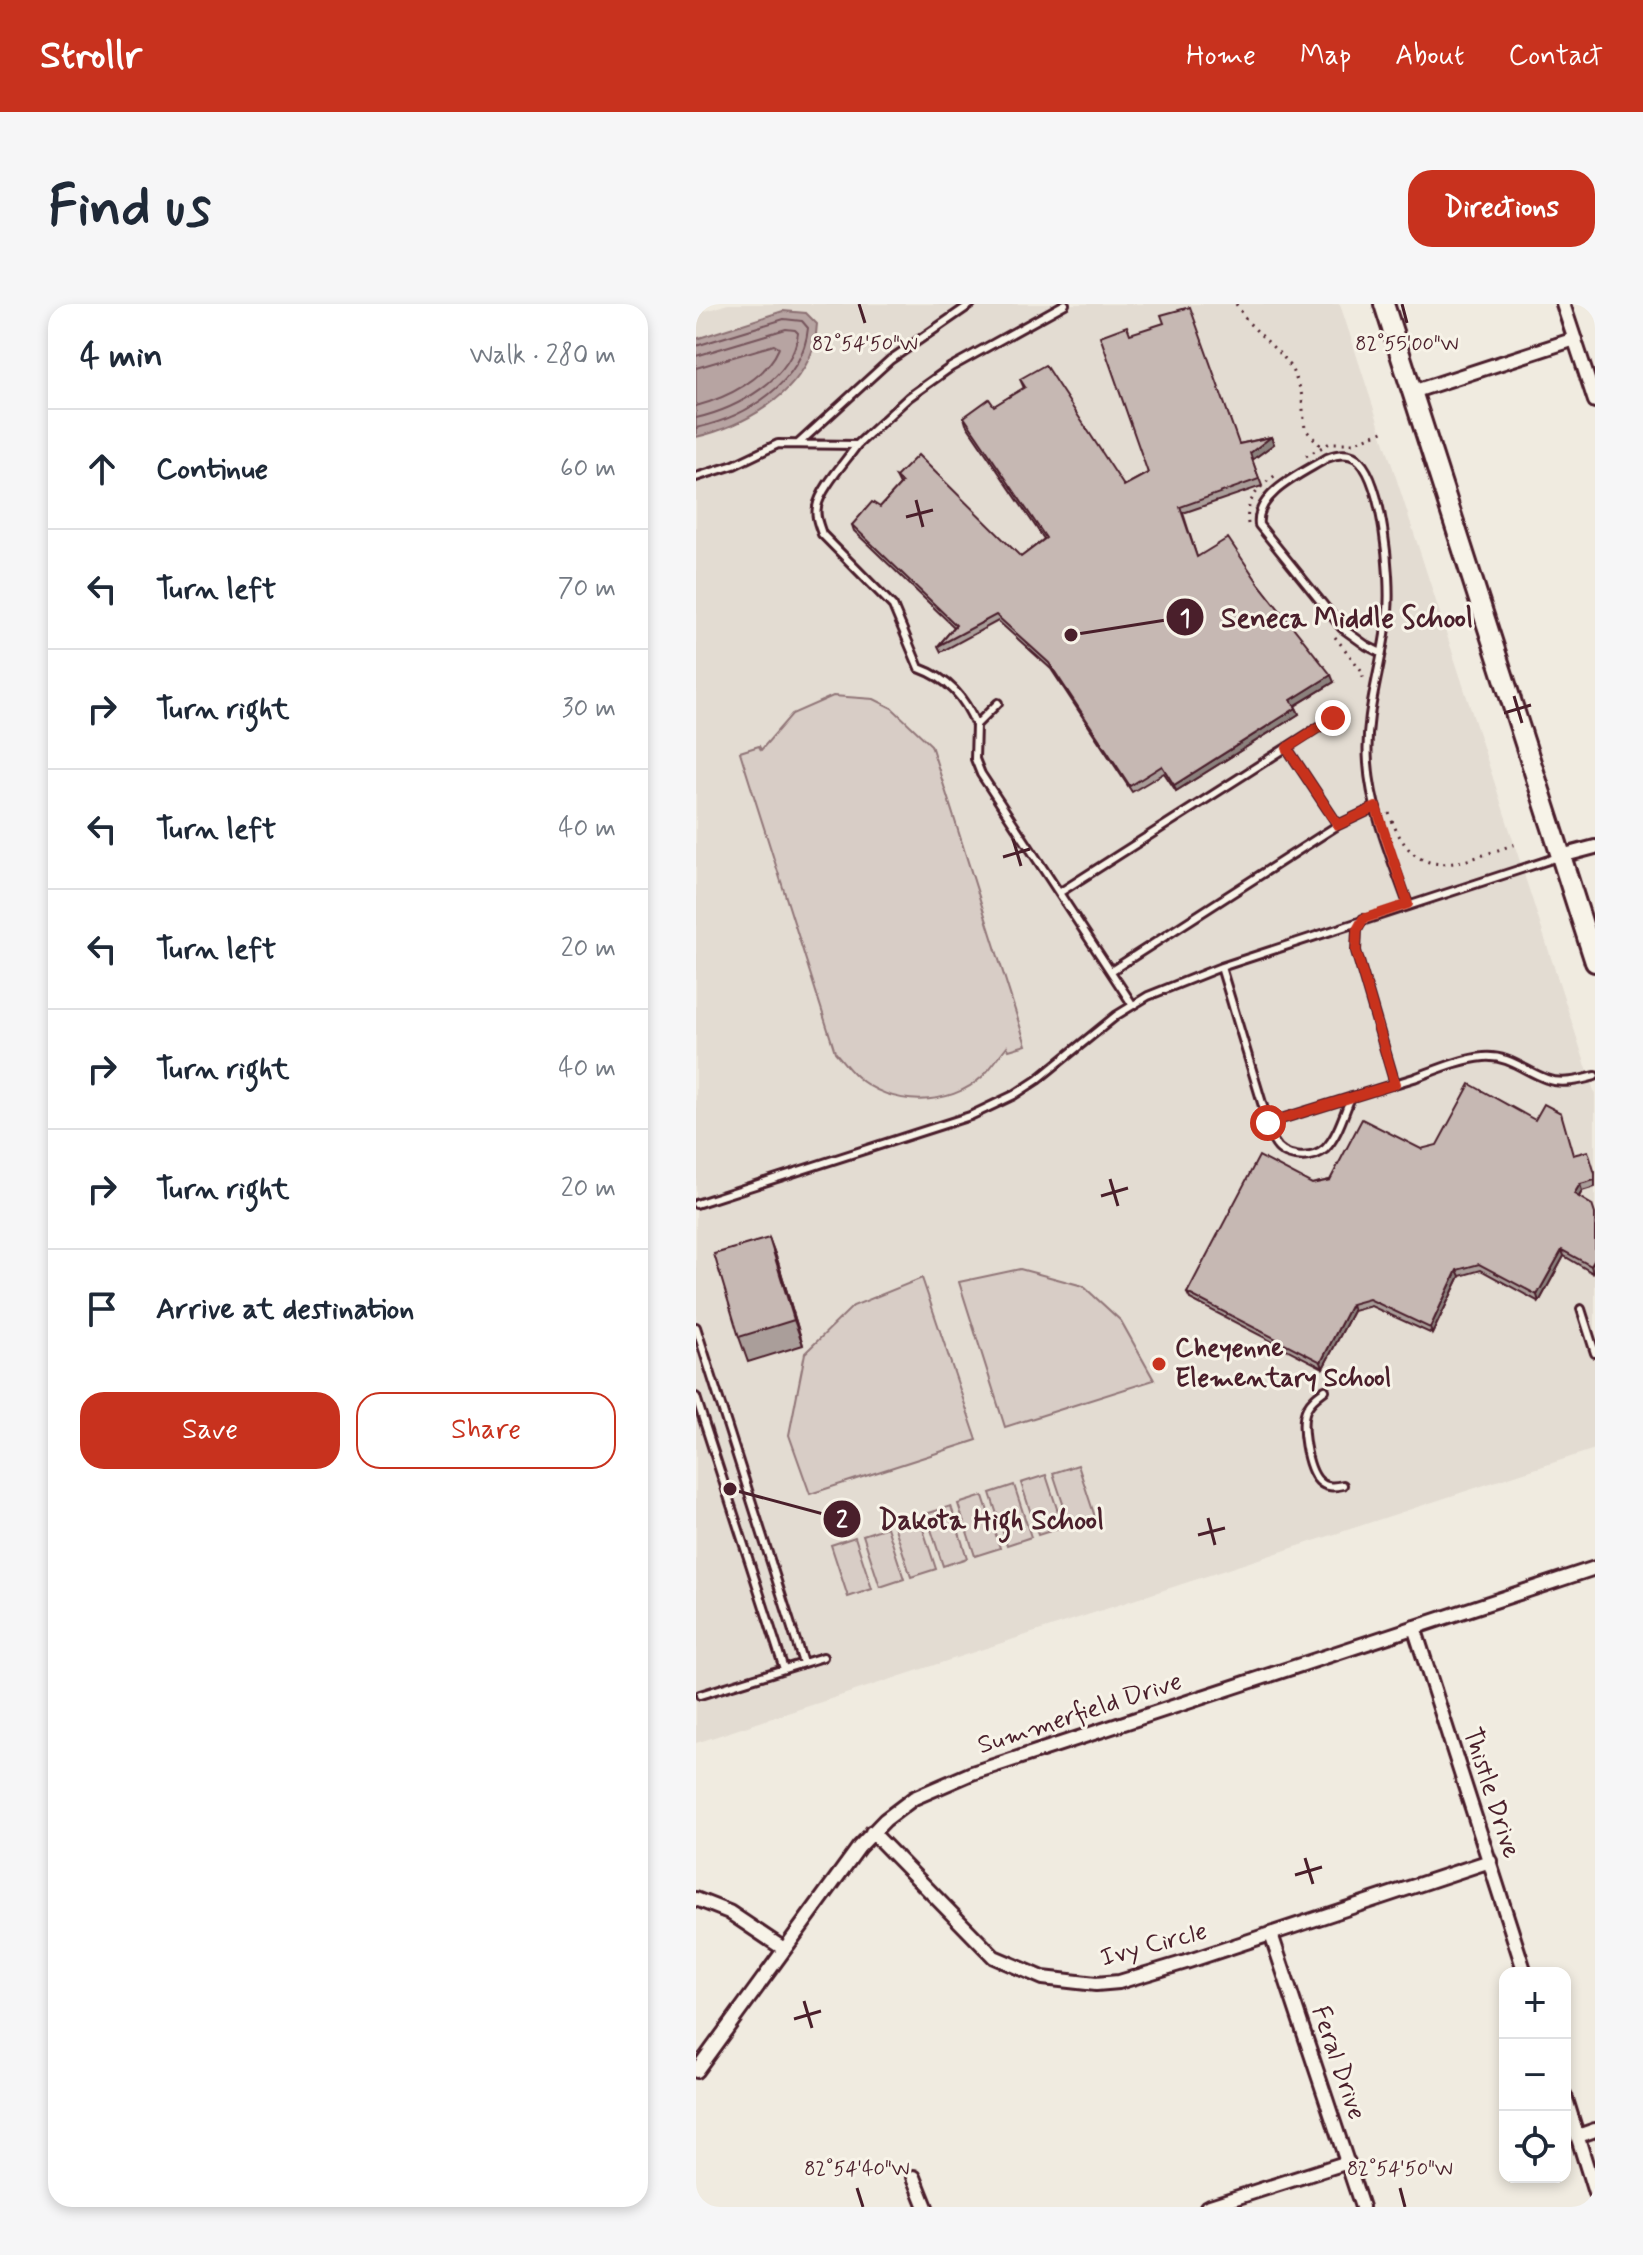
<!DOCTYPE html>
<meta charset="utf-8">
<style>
:root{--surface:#fff;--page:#f6f6f7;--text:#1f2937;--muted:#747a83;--line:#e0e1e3;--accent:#c8321e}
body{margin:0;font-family:Mynerve,sans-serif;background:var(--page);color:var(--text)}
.controls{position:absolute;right:24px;bottom:24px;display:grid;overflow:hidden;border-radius:16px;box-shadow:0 4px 12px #0003}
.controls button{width:72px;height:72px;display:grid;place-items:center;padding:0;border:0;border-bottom:2px solid var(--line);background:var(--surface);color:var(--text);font:40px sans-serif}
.stop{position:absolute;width:24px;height:24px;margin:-18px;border:6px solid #c8321e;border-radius:50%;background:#fff}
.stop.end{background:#c8321e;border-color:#fff;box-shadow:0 2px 8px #0008}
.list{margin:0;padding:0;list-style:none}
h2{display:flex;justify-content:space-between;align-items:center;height:104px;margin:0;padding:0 32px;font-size:34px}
h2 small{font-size:26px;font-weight:400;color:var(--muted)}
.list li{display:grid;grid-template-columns:52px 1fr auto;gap:24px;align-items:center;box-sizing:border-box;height:120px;padding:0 32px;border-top:2px solid var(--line)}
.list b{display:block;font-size:30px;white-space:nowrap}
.list em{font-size:26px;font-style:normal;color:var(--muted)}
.actions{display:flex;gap:16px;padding:24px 32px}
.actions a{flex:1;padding:18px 0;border:2px solid var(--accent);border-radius:24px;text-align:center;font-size:28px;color:var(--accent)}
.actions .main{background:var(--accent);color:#fff}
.icon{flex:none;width:44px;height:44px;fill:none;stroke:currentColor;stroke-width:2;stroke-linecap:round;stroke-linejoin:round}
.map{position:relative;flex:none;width:899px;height:1903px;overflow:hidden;border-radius:24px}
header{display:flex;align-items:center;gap:48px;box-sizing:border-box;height:112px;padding:0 40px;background:var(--accent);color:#fff}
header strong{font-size:38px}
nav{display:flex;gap:44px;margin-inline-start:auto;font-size:28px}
.intro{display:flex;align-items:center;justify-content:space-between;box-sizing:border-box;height:192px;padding:0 48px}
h1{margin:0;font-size:56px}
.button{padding:20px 36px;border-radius:24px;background:var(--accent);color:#fff;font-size:28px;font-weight:700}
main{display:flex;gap:48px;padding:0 48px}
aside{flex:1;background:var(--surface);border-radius:24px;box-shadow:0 4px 12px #0003}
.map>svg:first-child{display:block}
</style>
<header>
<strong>Strollr</strong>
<nav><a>Home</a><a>Map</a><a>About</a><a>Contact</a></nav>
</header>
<div class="intro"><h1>Find us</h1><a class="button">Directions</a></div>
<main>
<aside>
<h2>4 min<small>Walk · 280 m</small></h2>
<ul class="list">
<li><svg class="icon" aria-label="ahead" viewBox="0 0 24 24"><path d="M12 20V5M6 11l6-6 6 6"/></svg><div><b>Continue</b></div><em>60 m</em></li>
<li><svg class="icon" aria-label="left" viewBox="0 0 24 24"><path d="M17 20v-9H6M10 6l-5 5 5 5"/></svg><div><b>Turn left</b></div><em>70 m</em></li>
<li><svg class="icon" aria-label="right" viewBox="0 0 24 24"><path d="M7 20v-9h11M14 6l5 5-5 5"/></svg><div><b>Turn right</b></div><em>30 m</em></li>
<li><svg class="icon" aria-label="left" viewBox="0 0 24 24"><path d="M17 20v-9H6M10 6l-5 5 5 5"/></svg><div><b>Turn left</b></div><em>40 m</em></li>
<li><svg class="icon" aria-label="left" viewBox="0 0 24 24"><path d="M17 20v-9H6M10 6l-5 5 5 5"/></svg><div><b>Turn left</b></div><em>20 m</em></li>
<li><svg class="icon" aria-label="right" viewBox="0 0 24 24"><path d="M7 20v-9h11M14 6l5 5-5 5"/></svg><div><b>Turn right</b></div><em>40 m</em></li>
<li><svg class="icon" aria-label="right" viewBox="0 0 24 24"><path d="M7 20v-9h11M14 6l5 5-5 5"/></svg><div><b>Turn right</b></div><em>20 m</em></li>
<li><svg class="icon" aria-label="arrive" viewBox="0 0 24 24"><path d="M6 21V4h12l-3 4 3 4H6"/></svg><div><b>Arrive at destination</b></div></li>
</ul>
<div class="actions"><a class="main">Save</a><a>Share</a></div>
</aside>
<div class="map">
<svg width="899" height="1903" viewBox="0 0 899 1903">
<rect width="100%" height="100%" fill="#f0ebe0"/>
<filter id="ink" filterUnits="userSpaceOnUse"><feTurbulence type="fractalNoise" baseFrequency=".0125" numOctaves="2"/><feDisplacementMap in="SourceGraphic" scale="16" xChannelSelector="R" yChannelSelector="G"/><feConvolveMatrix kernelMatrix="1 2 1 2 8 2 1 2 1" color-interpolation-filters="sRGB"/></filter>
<g filter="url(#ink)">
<path fill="#e3dcd2" d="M32,0H644L899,790V1145L0,1439V10Z"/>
<path fill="#d8cdc6" stroke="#917678" stroke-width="2" d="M137,392L178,395L196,404L235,441L330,741L313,746L311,742C303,752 296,763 287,772C253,804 194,803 160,772C152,765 146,756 139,748L44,448L63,442L65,446L96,410Z
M324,965L387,982L425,1017L458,1076L309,1123L263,978Z
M226,974L281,1136L114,1190L93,1131L109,1049L157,1002Z
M382,1161L399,1213L374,1221L357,1169Z
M350,1171L367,1223L342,1231L325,1179Z
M318,1181L335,1233L311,1241L294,1189Z
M287,1192L304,1244L279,1252L262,1200Z
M255,1202L271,1254L247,1262L230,1210Z
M223,1213L240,1265L215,1273L198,1221Z
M191,1223L208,1275L184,1283L167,1231Z
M159,1233L176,1285L152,1293L135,1241Z"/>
<path fill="#b7a4a2" stroke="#8b6f72" stroke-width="2" d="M87,7L110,9L121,20C120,28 120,38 117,45C100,93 47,122 0,133V35Z"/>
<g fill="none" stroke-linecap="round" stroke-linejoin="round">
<path stroke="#76545b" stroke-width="2" d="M0,42L88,15L106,17L112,24C107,79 50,113 0,124
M0,52L90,25L99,26L102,29C97,75 40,105 0,114
M0,64L78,41L83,44C70,75 30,94 0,102"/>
<defs>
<path id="lane" d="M102,140L194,56L275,0
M161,141C150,157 124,185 121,203C119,213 123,221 126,230L197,302L223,364C253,375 268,393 280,421
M0,173L38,161L82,140L161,141L213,93L255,63L369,0
M685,349L671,342L646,324L563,221C559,189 607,169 631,154C641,150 651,148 660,154C687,174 695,275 692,307C688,358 668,407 672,459C675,507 696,555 712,600
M302,399L280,421L279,455L285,470L436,700
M591,444L642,521
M363,589L637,414
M667,615L661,626L660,647L699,780
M525,663L572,819
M415,667L642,521L680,503
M655,793C648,809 642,832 629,845C615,857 587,855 578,838C575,833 574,825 572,819C621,804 669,789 718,774C740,766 765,755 788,753C813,751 830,768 851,775C866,781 884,776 899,772
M0,900L274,812L318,791L341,776L421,711L452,692L525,663L862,553
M885,1005L899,1049
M0,1023L107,1359
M629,1086C622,1091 615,1096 611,1104C603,1119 611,1165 623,1177C630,1184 638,1183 647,1181
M0,1093L88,1365
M4,1391L127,1353"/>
<path id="street" d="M867,0L899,97
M716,88L879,35
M865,552L899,543
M718,1323L829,1669
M176,1528L298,1653L347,1674L400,1680L423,1678L490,1658L794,1557
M0,1595L33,1608L88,1645
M575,1630L666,1903
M0,1767L163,1543L189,1516L218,1494L276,1469L899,1264
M869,1792L899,1889
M882,1832L899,1826
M218,1873L230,1903
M511,1903L652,1858"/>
<path id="secondary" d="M688,0L899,658"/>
</defs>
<use href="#lane" stroke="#4a1f2b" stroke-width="12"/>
<use href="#street" stroke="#4a1f2b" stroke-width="18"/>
<use href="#secondary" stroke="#4a1f2b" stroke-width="24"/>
<path stroke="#4a1f2b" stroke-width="3" stroke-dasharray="2 6" stroke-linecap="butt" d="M540,0L552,18L590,56L596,66L605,86L609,125L625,142
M610,152L634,139H657L687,127
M552,220C549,197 562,183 580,171
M639,333L666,367L668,379
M693,509C720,585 763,558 820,540"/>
<use href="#lane" stroke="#f7f3e8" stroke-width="6"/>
<use href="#street" stroke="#f7f3e8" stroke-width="12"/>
<use href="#secondary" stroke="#f7f3e8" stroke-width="18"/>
</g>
<path fill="#aa9e9a" stroke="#4a1f2b" stroke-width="2" d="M434,30L543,140L575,133L578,140L556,156L566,182L487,209L501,253L563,280L638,378L599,402L603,410L480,487L468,469L436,488L355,365L302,317L245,348L242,342L258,323L158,227L156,221L184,203L204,181L200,173L325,253L348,235L270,120L268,113L298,102L328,84L324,75L428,182L452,169Z
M725,845L878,851L899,868V883L886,887L883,893L897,969L868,952L843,998L785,966L764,972L736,1030L675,1002L657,1007L627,1064L494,995L491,989L616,880L634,876Z
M73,934L82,958L107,1041L52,1058L43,1033Z"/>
<path fill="#8b817d" stroke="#4a1f2b" stroke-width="2" d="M575,133L578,140L556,156L554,149Z
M635,371L638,378L598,402L595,396Z
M600,404L603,410L480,487L478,481Z
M884,880L886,887L881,896L878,890Z
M73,934L82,958L107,1041L98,1016Z
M866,946L868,952L843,998L841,991Z
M899,955V966L897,969L895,962Z
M761,966L764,972L736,1030L734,1024Z
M655,1000L657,1007L627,1064L625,1058Z"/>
<path fill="#c6b8b3" stroke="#4a1f2b" stroke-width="2" d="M494,3L543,140L575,133L554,149L563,175L484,203L501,253L532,234L563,280L635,371L595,396L600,404L478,481L466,462L434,482L353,359L300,311L242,342L260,321L156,221L176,198L184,203L206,179L200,173L222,151L325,253L350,234L268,113L293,95L298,102L329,83L324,75L349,61L428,182L452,169L404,32L431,22L434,30L468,19L465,11Z
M774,780L839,816L848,800L865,809L877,851L892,847L899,870V876L884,880L878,890L896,901L899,910V955L895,962L866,946L841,991L783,960L761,966L734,1024L673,995L655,1000L625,1058L491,989L563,852L616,880L634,876L666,815L725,845L741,841Z
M73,934L98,1016L43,1033L18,950Z"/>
</g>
<g fill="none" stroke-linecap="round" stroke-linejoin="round" filter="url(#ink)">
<path stroke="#c8321e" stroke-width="10" d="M572,819L699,780L660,647L661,626L667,615L712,600L680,503L642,521L591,444L637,414"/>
</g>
<path fill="none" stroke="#4a1f2b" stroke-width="3" d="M163,0L169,19M706,0L711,19M220,196L227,223M210,213L237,206M818,392L826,419M808,409L835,401M317,535L325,562M307,553L334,545M414,875L422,902M405,892L432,884M512,1214L519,1241M502,1231L529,1224M609,1554L617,1580M599,1571L626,1563M108,1697L116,1724M98,1715L125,1707M161,1884L167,1903M704,1884L709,1903"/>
<circle fill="#c8321e" stroke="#f7f3e8" stroke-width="3" cx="463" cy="1060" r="8"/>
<g text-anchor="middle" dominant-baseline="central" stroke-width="6" stroke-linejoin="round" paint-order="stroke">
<g font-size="26" font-weight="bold" fill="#4a1f2b" stroke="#f7f3e8" text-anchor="start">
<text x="479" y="1045">Cheyenne<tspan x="479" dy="30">Elementary School</tspan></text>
</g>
<g font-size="26" fill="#4a1f2b" stroke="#f7f3e8">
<text transform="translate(384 1410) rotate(-18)">Summerfield Drive</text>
<text transform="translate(795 1489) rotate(72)">Thistle Drive</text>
<text transform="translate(458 1641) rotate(-15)">Ivy Circle</text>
<text transform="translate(642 1759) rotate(71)">Feral Drive</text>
</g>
</g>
<g font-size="20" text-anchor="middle" fill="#4a1f2b" stroke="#f7f3e8" stroke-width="6" stroke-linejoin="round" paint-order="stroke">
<text x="169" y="46">82°54'50"W</text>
<text x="711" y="46">82°55'00"W</text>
<text x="161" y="1871">82°54'40"W</text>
<text x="704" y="1871">82°54'50"W</text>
</g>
<path fill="none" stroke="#4a1f2b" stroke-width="3" d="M375 331L489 313M34 1185L146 1215"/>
<g fill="#4a1f2b" stroke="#f7f3e8" stroke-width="3">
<circle cx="375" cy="331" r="8"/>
<circle cx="34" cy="1185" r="8"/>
<circle cx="489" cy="313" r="20"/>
<circle cx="146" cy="1215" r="20"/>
</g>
<g font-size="24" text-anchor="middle" font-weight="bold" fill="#fff">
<text x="489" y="322">1</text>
<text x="146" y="1223">2</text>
</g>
<g font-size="28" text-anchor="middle" font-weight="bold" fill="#4a1f2b" stroke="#f7f3e8" stroke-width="6" stroke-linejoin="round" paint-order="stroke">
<text x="651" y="323">Seneca Middle School</text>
<text x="295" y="1225">Dakota High School</text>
</g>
</svg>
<div class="controls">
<button>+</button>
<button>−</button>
<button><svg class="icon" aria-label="locate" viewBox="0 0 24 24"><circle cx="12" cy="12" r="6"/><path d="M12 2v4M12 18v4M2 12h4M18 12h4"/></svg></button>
</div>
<div class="stop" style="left:572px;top:819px"></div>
<div class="stop end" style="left:637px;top:414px"></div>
</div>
</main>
